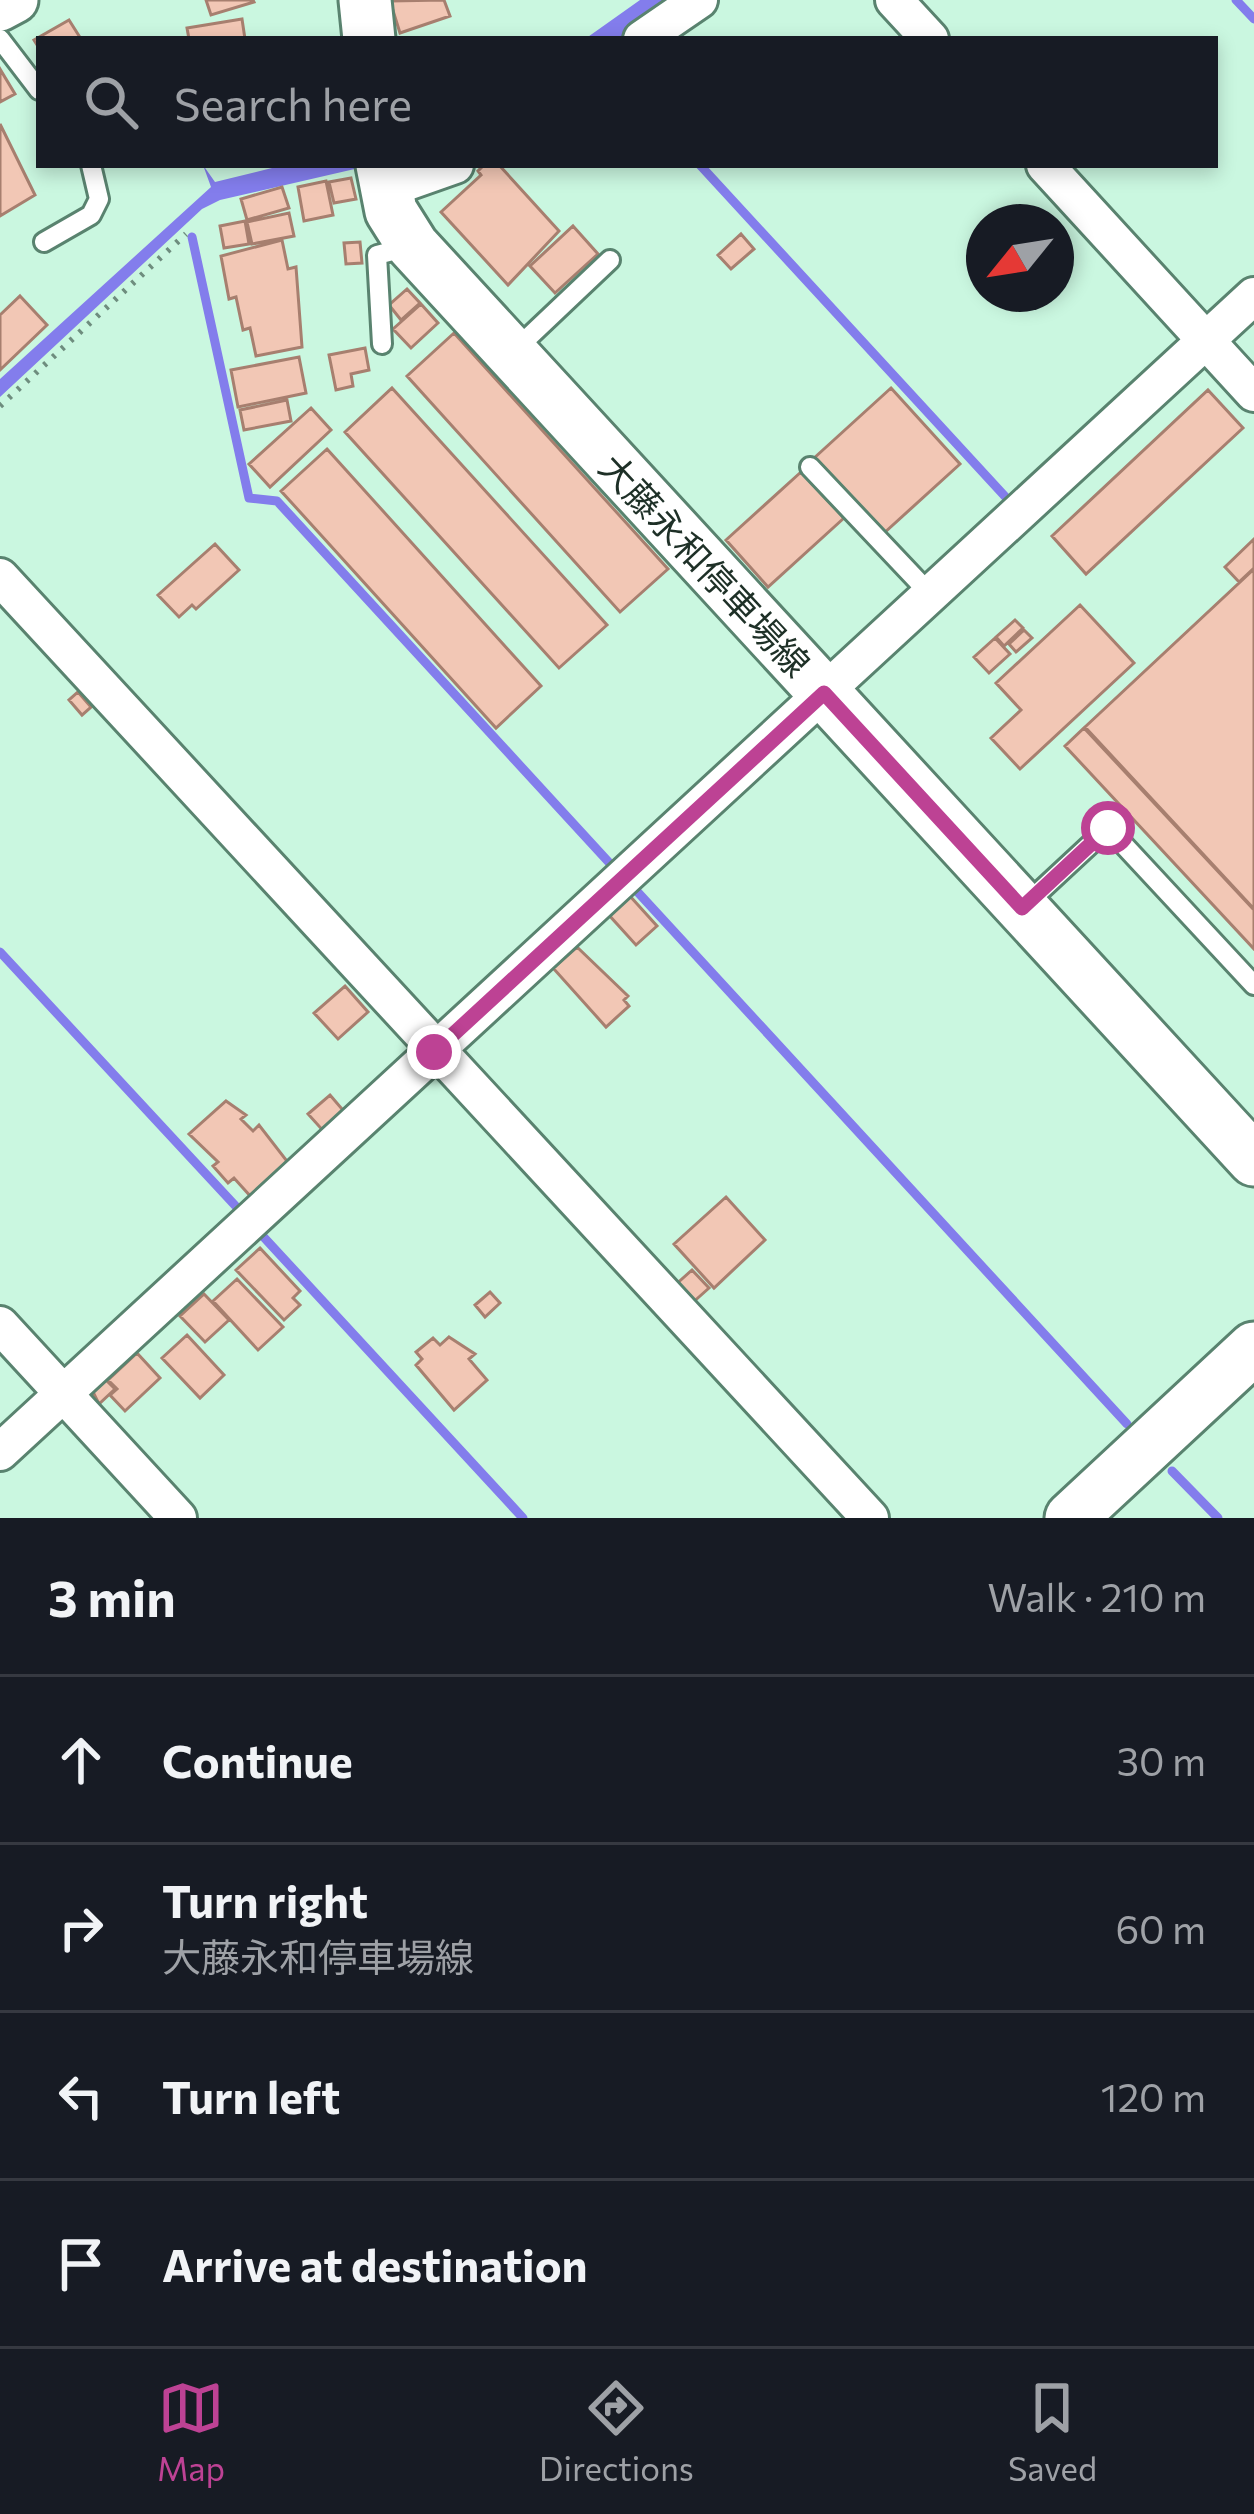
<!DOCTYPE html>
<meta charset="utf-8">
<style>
:root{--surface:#171b24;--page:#20242c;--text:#f1f3f6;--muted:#9ea1a6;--line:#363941;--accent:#bd4294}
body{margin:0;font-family:Commissioner,"Noto Sans JP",sans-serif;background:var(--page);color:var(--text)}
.compass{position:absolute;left:966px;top:204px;width:108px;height:108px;border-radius:50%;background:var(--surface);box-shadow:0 6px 18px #0003;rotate:240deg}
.stop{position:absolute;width:36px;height:36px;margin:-27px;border:9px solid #bd4294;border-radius:50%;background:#fff}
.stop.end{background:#bd4294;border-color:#fff;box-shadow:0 3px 12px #0008}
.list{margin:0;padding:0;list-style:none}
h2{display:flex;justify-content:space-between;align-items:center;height:156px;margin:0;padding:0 48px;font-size:51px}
h2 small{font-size:39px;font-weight:400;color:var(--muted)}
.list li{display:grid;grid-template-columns:78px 1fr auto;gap:36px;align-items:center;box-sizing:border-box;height:168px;padding:0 48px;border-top:3px solid var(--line)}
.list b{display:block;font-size:45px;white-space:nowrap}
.list p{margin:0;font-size:39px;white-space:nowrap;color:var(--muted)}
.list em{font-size:39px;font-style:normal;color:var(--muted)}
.icon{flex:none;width:66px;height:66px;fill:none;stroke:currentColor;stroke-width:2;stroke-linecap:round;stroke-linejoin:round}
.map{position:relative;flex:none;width:1254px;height:1518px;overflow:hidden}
.search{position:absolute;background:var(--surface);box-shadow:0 6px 18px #0003;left:36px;right:36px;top:36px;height:132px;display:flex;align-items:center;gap:30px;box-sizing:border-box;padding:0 42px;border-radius:0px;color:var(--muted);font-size:45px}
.sheet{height:828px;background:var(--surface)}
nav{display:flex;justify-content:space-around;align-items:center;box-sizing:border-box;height:168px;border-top:3px solid var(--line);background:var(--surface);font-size:33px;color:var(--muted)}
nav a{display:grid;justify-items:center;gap:6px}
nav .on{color:var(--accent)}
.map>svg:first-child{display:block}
</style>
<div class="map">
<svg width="1254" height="1518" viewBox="0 0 1254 1518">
<rect width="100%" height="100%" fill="#caf7e0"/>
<path fill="#837dec" d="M640,0H676L619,39H585Z
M203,165L215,182L284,165H372L220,200L202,209L0,397V379L211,187Z"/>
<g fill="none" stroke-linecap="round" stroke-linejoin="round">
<path stroke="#837dec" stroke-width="9" d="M1236,0L1254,19
M700,165L1012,504
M192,237L249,498L277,501L615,869
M633,887L1127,1424
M0,952L243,1214
M259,1232L523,1518
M1172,1471L1218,1518"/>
</g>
<path fill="#f2c7b5" stroke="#a77f6f" stroke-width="3" d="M206,0H253L254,2L211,15Z
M444,0L450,16L400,33L390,1Z
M242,19L245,39H189L187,28Z
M69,20L81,39H39V48L34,40Z
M0,69L15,94L0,102Z
M0,124L35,195L0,216Z
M484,165H499L559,231L508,285L441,212L481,175L478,171Z
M351,178L356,199L334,203L329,182Z
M326,181L333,215L304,221L298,187Z
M282,187L289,208L247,220L241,199Z
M289,213L294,236L252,244L247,222Z
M245,221L249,244L224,248L220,226Z
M573,226L598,254L555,293L530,266Z
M741,234L754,249L731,269L718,255Z
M282,240L288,269L296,267L302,347L256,356L250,328L243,330L236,297L229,299L221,256Z
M360,242L362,263L346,264L344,243Z
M407,289L420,303L401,320L389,305Z
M20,296L47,325L0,370V315Z
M421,304L438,323L411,348L393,329Z
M454,333L668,569L620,612L407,376Z
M365,348L369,370L351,374L353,386L336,390L329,355Z
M299,357L306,393L238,407L231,370Z
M392,388L607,625L559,668L345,432Z
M891,388L960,464L883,534L813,459Z
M1208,390L1243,428L1086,574L1052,536Z
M287,400L291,421L244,430L240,410Z
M311,408L331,430L270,487L249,464Z
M327,449L541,686L496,728L281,491Z
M801,472L844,518L768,587L726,540Z
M1254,539V568L1239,582L1225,567Z
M215,544L239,570L196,609L192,605L179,617L158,595Z
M1254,569V909L1085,727Z
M1080,605L1134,663L1020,769L991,738L1021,710L996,683Z
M1015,620L1023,628L1004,646L996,637Z
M1024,630L1032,638L1016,652L1009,644Z
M995,638L1010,654L989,673L974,657Z
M78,692L91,707L82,715L69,700Z
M1084,728L1254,910V949L1065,746Z
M629,895L657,926L636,945L608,914Z
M577,947L628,996L624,1000L629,1006L606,1027L553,968Z
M345,986L368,1012L338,1039L314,1013Z
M330,1095L348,1116L327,1135L308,1114Z
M226,1101L246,1115L241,1119L253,1131L259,1125L290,1165L253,1199L234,1178L228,1183L213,1166L218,1162L189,1134Z
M726,1197L765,1240L714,1288L674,1244Z
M260,1248L300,1291L293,1298L300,1305L284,1320L236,1270Z
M692,1270L709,1288L690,1305L673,1287Z
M237,1279L283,1327L258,1350L213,1301Z
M490,1292L500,1303L485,1317L475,1305Z
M204,1294L229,1320L205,1342L180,1316Z
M187,1335L224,1375L200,1398L162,1358Z
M449,1337L475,1354L469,1359L487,1380L454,1410L416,1365L422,1359L416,1352L433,1338L440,1345Z
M137,1353L160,1378L125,1411L110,1395L117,1389L108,1380Z
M103,1377L115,1389L99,1404L91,1388Z"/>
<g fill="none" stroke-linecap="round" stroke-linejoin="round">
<defs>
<path id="service" d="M0,39L39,90
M44,242L91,215L99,199L91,165
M382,344L377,255L408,247
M515,350L610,260
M810,467L931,595
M1023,907L1108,828L1254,985"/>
<path id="minor" d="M894,0L930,39
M642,39L699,0
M1045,165L1254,393
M384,190L455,165
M0,577L870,1518
M0,1325L178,1518
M0,1452L1254,296"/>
<path id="tertiary" d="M0,8L15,0"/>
<path id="secondary" d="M365,0L369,39
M382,165L391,211L413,246L1254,1160
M1071,1518L1254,1348"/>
</defs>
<use href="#service" stroke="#59836f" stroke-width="24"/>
<use href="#minor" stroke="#59836f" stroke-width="42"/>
<use href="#tertiary" stroke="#59836f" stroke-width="51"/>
<use href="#secondary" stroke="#59836f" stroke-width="57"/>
<path stroke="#6e8d7e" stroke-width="6" stroke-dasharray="3 9" stroke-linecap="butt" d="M0,406L186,234"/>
<use href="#service" stroke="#fff" stroke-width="18"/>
<use href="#minor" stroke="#fff" stroke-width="36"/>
<use href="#tertiary" stroke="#fff" stroke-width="45"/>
<use href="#secondary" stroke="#fff" stroke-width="51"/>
</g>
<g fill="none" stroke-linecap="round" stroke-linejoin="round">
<path stroke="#bd4294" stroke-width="15" d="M434,1052L824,693L1022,908L1108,828"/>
</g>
<g text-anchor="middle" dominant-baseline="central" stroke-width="9" stroke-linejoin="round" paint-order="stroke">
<g font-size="36" fill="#1e3027" stroke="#fff">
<text transform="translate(706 564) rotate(47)">大藤永和停車場線</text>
</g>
</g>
</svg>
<svg class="compass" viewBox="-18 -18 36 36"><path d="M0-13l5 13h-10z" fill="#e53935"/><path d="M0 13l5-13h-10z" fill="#9ea1a6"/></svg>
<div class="stop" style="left:1108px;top:828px"></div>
<div class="stop end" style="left:434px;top:1052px"></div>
<div class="search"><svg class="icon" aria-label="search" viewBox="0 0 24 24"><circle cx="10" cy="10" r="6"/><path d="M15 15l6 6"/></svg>Search here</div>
</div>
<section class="sheet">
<h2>3 min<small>Walk · 210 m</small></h2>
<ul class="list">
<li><svg class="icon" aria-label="ahead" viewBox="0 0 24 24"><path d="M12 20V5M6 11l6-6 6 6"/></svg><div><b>Continue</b></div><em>30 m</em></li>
<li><svg class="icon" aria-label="right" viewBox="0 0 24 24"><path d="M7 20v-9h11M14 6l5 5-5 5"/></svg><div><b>Turn right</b><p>大藤永和停車場線</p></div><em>60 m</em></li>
<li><svg class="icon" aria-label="left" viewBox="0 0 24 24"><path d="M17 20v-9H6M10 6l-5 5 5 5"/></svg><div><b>Turn left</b></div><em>120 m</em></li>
<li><svg class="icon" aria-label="arrive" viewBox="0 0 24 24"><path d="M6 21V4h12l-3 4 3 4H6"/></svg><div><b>Arrive at destination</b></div></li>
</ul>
</section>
<nav>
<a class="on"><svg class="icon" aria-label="map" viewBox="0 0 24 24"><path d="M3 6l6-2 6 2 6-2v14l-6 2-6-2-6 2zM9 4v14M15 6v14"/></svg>Map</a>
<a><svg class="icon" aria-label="directions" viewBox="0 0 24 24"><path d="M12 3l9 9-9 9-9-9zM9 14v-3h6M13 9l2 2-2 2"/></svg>Directions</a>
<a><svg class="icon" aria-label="saved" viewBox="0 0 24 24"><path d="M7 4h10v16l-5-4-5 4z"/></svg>Saved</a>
</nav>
